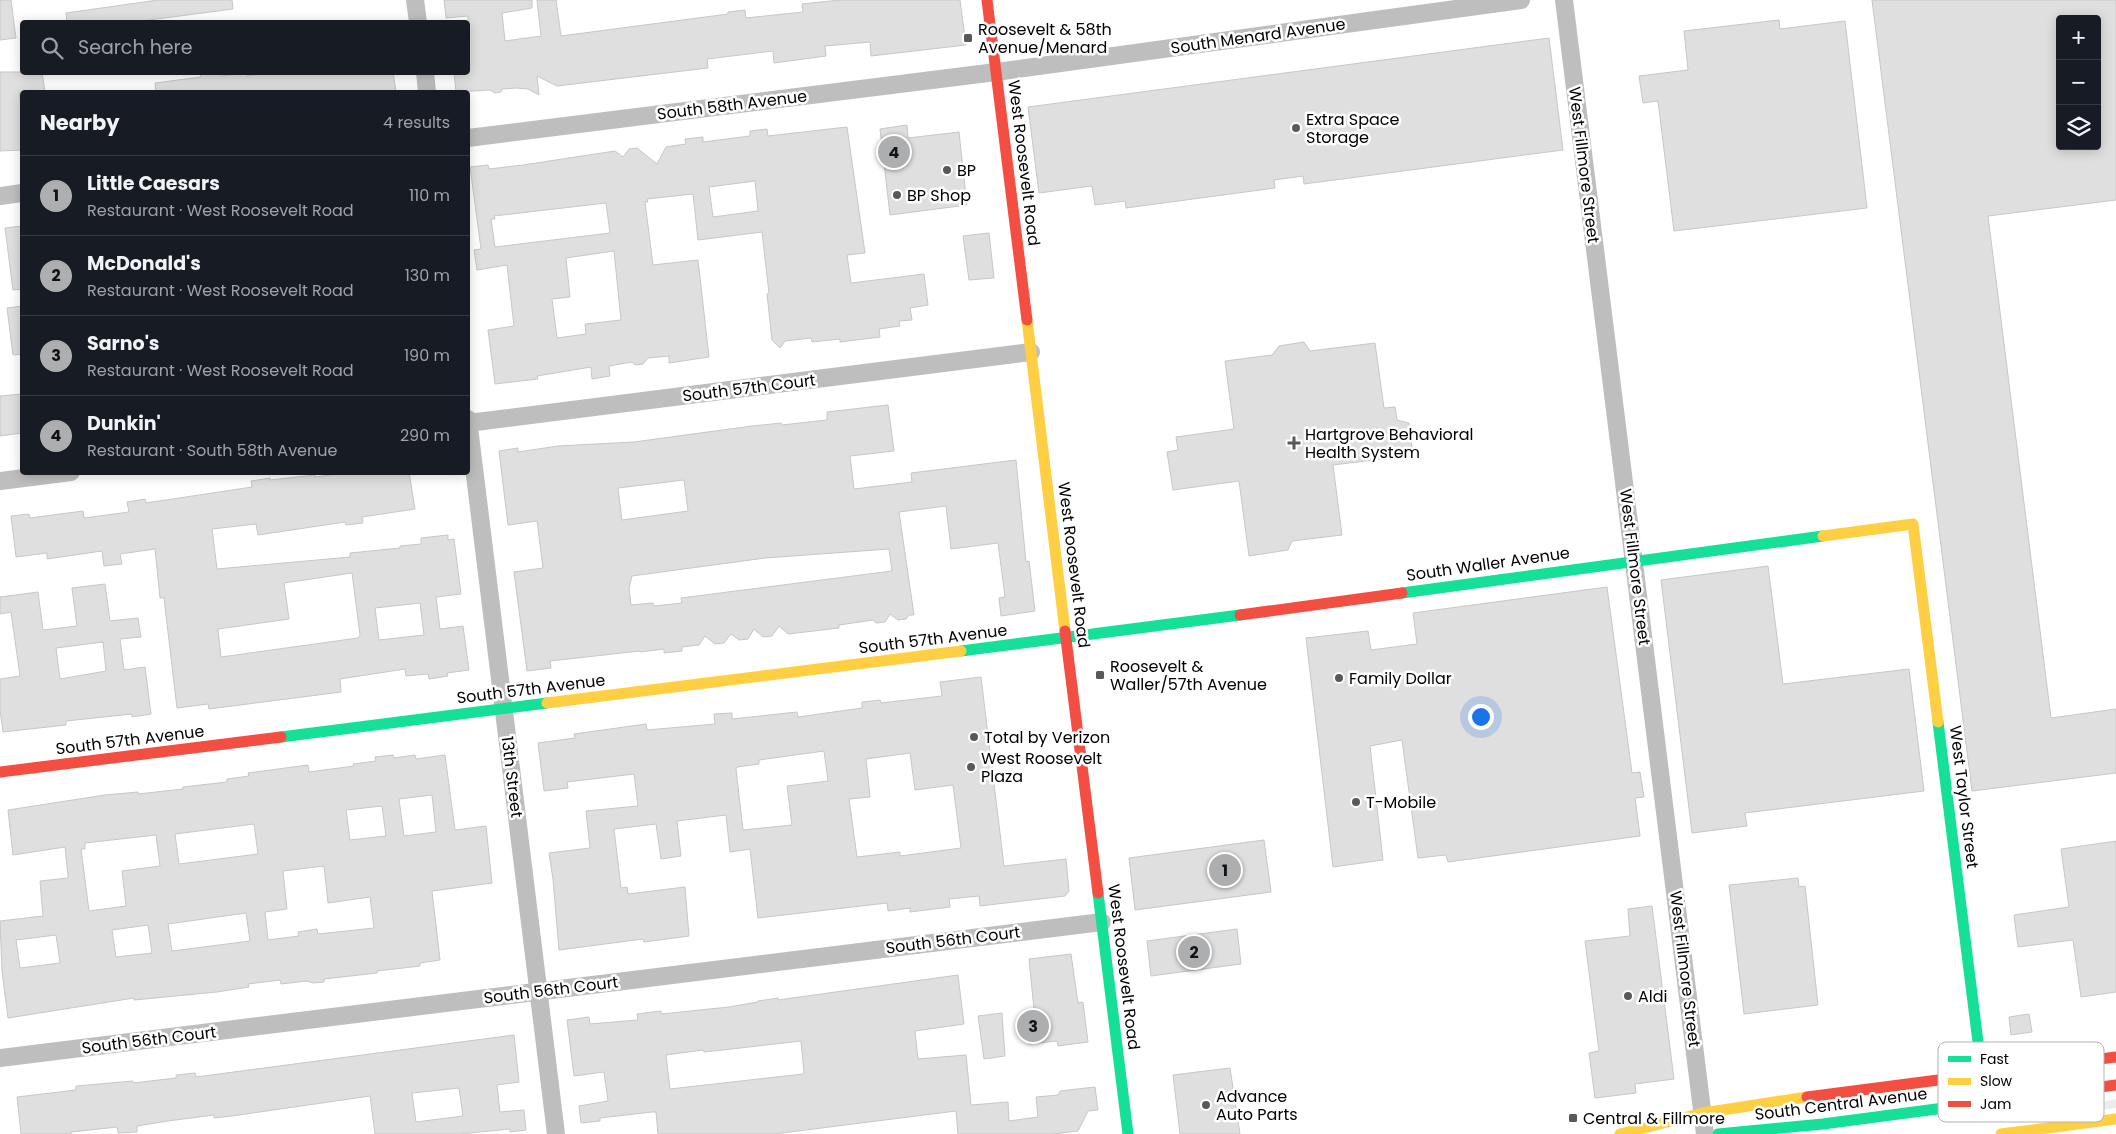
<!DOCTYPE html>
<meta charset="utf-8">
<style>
:root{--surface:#171b24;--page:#20242c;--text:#f1f3f6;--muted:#9ea1a6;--line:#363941;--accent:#adaeaf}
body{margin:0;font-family:Poppins,sans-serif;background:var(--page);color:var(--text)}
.controls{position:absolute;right:15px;top:15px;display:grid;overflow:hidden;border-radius:5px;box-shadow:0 2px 12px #0003}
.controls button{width:45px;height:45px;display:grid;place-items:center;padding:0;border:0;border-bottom:1px solid var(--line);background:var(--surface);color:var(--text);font:25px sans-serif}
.you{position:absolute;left:1480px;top:716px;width:18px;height:18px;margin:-12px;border:4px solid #fff;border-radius:50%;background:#1a73e8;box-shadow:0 0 0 8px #1a73e833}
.badge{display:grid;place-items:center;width:32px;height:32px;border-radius:50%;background:var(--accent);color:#111;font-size:16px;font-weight:700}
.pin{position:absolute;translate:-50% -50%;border:2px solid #fff;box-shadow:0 1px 5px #0006}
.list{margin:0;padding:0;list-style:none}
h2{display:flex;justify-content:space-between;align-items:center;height:65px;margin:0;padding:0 20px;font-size:21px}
h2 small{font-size:16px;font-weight:400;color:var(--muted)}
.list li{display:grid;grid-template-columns:32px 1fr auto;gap:15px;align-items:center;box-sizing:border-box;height:80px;padding:0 20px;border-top:1px solid var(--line)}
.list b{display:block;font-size:19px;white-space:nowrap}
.list p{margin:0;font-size:16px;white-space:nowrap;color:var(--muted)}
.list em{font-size:16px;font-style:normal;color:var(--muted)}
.icon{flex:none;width:28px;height:28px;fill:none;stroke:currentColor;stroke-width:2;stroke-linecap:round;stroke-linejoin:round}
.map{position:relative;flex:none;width:2116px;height:1134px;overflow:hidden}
.search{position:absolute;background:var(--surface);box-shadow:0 2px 12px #0003;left:20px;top:20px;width:450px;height:55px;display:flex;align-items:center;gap:12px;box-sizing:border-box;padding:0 18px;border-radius:5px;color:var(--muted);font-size:19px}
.panel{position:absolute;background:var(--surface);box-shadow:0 2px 12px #0003;left:20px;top:90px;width:450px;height:385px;border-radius:5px}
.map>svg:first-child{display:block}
</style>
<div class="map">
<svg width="2116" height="1134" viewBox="0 0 2116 1134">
<rect width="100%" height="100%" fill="#fff"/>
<path fill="#ececec" d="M2116,1099V1108L2053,1116L2052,1113Z"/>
<path fill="#dfdfdf" stroke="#c7c7c7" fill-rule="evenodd" d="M0,0H11L16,38L0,40Z
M158,0H232L233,9L134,22H67L66,13Z
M444,0H532V8L502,13L505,41L541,36L537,0H556L561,36L728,14V12L745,10L746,18L803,12L802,4L840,0H960L966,45L871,56L870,42L825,46L826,56L774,63L773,51L707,59L708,68L557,86L537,76L539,95L528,89L517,88L502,89L501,92L495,93L490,90L456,92L454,72H468V16L446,18Z
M1872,0H2116V200L1988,216L2051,718L2116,709V773L1972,791ZM2060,19H2097V146H2060Z
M1779,20L1780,29L1845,21L1867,208L1674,231L1658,101L1643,103L1639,76L1688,70L1684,31Z
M1549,38L1563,150L1304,184L1303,176L1274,180L1275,188L1126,208L1125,201L1095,205L1092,186L1039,193L1028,107Z
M0,72H42L45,92H19L22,117V150L0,151Z
M200,72H221V76L247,73V76L276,72H393L396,92H156L155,83L201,77Z
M907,125L908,138L959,132L967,205L890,215L880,129Z
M847,127L865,253L847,255L851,283L924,274L928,305L910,308L912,320L899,321L900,326L879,329L880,337L840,342V339L812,342L811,338L785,341L780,348L772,340L767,294L769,293L762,232L698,240L693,194L647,199L648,202H645L653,265L698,260L709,357L669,363V356L648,358L643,364L635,365L632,362L609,366L610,376L592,379L591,367L537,376L538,379L495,384L488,330L514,326L507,265L477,270L474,250L481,249L470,167L488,165L489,169L523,165L615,151L623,157L629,149L637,148L657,164L666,147L686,144L685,139L703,137V142L750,136V131L767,129L768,136ZM755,181L758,211L713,217L709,187ZM606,203L610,233L495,247L491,219H495L494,216ZM614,251L621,320L585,324L586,334L557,338L552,299L570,297L566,258Z
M22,226V289L13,290L5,228Z
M989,233L994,278L969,280L963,236Z
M22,306V354L13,355L7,308Z
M1304,342L1310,351L1375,343L1384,408L1395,407L1397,420L1409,423L1413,455L1333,465L1342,535L1292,541L1288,550L1249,556L1239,481L1173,490L1167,452L1178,450L1176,437L1234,429L1225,361L1272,355L1279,346Z
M22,394V433L0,436V396Z
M888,405L894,451L850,456L854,489L912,482L911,473L1016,460L1026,562L1029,561L1035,611L1001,616L999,598L1005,597L998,543L951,549L946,506L899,512L914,615H909L906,619L898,620L890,614L885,622L876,623L873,620L839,625V628L788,634L779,626L772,636L763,637L754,629L748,639L739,640L731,634L724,643L715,644L705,636L699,645L682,647V651L664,653V649L640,652V651L550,661L551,668L527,671L514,572L543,568L537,521L508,525L499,451L518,448V452L558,446L634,442L752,426L781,423L782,425L827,420V412ZM684,480L688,511L622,520L618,488ZM889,549L892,571L681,598L682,603L654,606L653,603L631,605L629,588L632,576L765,558Z
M352,472H409L415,509L362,517L363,523L346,525L345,522L258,535L256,524L212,529L217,569L350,557V553L400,548V546L421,544V538L448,535V540L454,539L461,594L436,597L440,629L463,626L469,670L447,673L448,676L429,679L428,674L406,676L405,669L340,679L341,692L209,709L208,704L177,708L164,598H160L155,549L120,554L122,564L104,566L102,551L47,559V553L16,557L11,516L29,514L30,518L83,511L84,518L129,512L127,502L145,499L146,503L252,487L251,481L270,478V480L315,475V477ZM352,573L360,635L358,638L221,657L218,629L289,619L284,583ZM420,603L424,635L379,640L375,608Z
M1768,566L1783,684L1909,669L1924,791L1745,813L1747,826L1692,833L1661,580Z
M105,584L110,621L138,618L141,637L120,639L124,670L145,667L151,714L132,717V714L66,721V725L3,732L0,710V679L20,676L11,612L0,614V597L38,592L43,630L77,626L72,588ZM103,642L106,671L60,679L56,648Z
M1607,587L1632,773L1640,772L1644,797L1635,798L1640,836L1448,862L1446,855L1418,858L1402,740L1370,746L1383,860L1333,867L1306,638L1368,631L1371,650L1417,644L1413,613Z
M981,677L1004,866L1066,859L1069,891L1065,896L980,906L979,896L949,899L950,907L910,912V908L888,911L887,903L758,918L750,849L730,852L726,815L677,821L681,856L661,859L656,824L614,829L621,888L627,887L628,894L685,887L689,936L644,942L643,939L559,950L553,879L549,853L590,848L586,811L638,806L634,774L567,782L568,788L544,791L538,743L575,738L574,734L646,724L647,730L715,724L714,714L732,713V719L797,712L798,717L862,708V702L880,700L881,703L942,696L940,682ZM824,751L828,781L787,786L792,825L743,830L736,769L737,767L759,764V760ZM910,753L915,790L953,785L961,848L900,856V852L857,857L849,799L870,797L866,759Z
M393,755L394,758L415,755L416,759L445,755L455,830L486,826L492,883L432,891L440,960L420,963V966L377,971V973L324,979V982L313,983L307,981L281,984L280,980L248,984L249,987L217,992L134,1000V998L8,1018L2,971L0,921L43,916L40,881L68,878V876L65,847L13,855L8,810L105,795L138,792V794L183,789V787L227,782V779L249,776L248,773L308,765L309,772L354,766L353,764L376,761L375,757ZM432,795L436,832L404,836L399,799ZM382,806L386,836L350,840L346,810ZM254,824L258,854L179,864L175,834ZM156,835L160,866L122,871L126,906L89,911L81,849H85V843ZM324,866L328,903L370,897L374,928L318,934L317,929L298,932L299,936L268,940L265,912L287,909L283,871ZM246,913L250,941L172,951L168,924ZM148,925L152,953L116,957L112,930ZM56,935L60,963L20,968L16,940Z
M1264,840L1271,892L1135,910L1129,858Z
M2116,841V992L2081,997L2073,940L2018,947L2014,915L2069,907L2061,849Z
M1798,878L1799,887L1805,886L1818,1005L1744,1014L1729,885Z
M1652,906L1674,1079L1635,1084L1636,1093L1595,1098L1589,1053L1599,1051L1585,941L1630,936L1628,909Z
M1237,929L1241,964L1151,976L1147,941Z
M1071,954L1078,1003L1083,1002L1088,1042L1058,1046L1057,1041L1029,1044L1025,1010L1034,1009L1029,959Z
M958,975L964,1024L915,1031L918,1059L966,1055L971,1105L1008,1102L1009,1121L1038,1117L1036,1097L1058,1095L1060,1091L1095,1087L1098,1110L1088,1111L1078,1131L1053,1134H958L956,1111L774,1134H658L656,1112H652L600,1118V1121L581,1123L579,1106L608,1101L604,1072L574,1076L567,1020L589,1017L590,1024L638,1020L637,1014L661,1011V1014L729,1007L758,1002V1001L778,998V1000ZM801,1041L804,1072L803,1074L670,1089L666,1055L703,1050L704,1052L723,1050Z
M1002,1013L1005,1056L984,1059L978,1016Z
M2029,1014L2032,1032L2011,1035L2009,1017Z
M514,1035L519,1082L497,1085L500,1112L524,1110L526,1130L510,1132V1129L460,1134H375L370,1096L232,1116L214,1118V1115L168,1121L137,1126V1132L118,1133L117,1127L71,1132V1134H21L17,1097L76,1090V1086L133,1081V1083L176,1078V1075L195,1073L196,1077ZM459,1088L463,1116L416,1122L412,1093Z
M1230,1068L1240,1134H1180L1173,1075Z"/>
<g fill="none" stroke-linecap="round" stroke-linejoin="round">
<path stroke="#bebebe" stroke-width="18" d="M415,0L418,22
M1564,0L1705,1134
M425,72L427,92
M468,138L996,72L1521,0
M0,196L22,193
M468,419L556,1134
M468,423L1031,352
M0,481L71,472
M0,1058L1102,922"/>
<path stroke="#16e098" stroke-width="11" d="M1402,593L1823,536
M961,651L1240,615
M1938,722L1982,1074
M281,737L547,703
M1098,893L1128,1134
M1718,1134L1823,1124L2035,1096"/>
<path stroke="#ffcf43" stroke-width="11" d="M1027,320L1065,631
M1823,536L1913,524L1938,722
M547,703L961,651
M1620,1134L1703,1113L1807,1097
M2001,1134L2116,1119"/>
<path stroke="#f24e42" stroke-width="11" d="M987,0L1027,320
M1240,615L1402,593
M1065,631L1098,893
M0,772L281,737
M2035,1096L2116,1085
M1807,1097L2116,1057"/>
</g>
<g fill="#595959" stroke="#fff" stroke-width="2">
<rect x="963" y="33" width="10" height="10" rx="2.5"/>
<circle cx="1296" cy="128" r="5"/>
<circle cx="947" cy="170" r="5"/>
<circle cx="897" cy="195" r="5"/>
<path d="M1291.5 435.5h5v5h5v5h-5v5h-5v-5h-5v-5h5z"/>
<rect x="1095" y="670" width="10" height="10" rx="2.5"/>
<circle cx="1339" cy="678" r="5"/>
<circle cx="974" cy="737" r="5"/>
<circle cx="971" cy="767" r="5"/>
<circle cx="1356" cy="802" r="5"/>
<circle cx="1628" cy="996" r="5"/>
<circle cx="1206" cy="1105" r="5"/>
<rect x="1568" y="1113" width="10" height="10" rx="2.5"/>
</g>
<g text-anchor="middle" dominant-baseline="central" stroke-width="5" stroke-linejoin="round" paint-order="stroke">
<g font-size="16" fill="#000" stroke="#fff" text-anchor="start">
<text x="978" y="29">Roosevelt &amp; 58th<tspan x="978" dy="18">Avenue/Menard</tspan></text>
<text x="1306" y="119">Extra Space<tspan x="1306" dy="18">Storage</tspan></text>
<text x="957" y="170">BP</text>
<text x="907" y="195">BP Shop</text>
<text x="1305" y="434">Hartgrove Behavioral<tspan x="1305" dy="18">Health System</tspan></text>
<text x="1110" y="666">Roosevelt &amp;<tspan x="1110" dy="18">Waller/57th Avenue</tspan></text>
<text x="1349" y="678">Family Dollar</text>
<text x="984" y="737">Total by Verizon</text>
<text x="981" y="758">West Roosevelt<tspan x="981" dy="18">Plaza</tspan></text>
<text x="1366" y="802">T-Mobile</text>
<text x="1638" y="996">Aldi</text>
<text x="1216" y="1096">Advance<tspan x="1216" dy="18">Auto Parts</tspan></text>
<text x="1583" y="1118">Central &amp; Fillmore</text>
</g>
<g font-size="16" fill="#000" stroke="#fff">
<text transform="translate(1258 36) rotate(-8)">South Menard Avenue</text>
<text transform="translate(732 105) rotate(-7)">South 58th Avenue</text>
<text transform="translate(1024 163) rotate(83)">West Roosevelt Road</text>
<text transform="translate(1584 165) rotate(83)">West Fillmore Street</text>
<text transform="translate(749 388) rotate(-7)">South 57th Court</text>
<text transform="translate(1488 564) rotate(-8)">South Waller Avenue</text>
<text transform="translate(1074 565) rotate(83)">West Roosevelt Road</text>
<text transform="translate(1635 567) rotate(83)">West Fillmore Street</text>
<text transform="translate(933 639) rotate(-7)">South 57th Avenue</text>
<text transform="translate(531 689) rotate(-7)">South 57th Avenue</text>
<text transform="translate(130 740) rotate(-7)">South 57th Avenue</text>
<text transform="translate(512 777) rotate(83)">13th Street</text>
<text transform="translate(1964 797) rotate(83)">West Taylor Street</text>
<text transform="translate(953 940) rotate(-7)">South 56th Court</text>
<text transform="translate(1124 967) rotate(83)">West Roosevelt Road</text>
<text transform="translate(1685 969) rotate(83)">West Fillmore Street</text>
<text transform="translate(551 990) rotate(-7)">South 56th Court</text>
<text transform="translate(149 1040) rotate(-7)">South 56th Court</text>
<text transform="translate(1841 1104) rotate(-7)">South Central Avenue</text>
</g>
</g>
<rect x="1938" y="1042" width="166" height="80" rx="8" fill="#fff" stroke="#b2b2b2" stroke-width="1"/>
<rect x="1948" y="1056" width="23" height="6" fill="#16e098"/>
<rect x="1948" y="1078" width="23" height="7" fill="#ffcf43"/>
<rect x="1948" y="1101" width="23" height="6" fill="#f24e42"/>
<g font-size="14" fill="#000">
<text x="1980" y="1064">Fast</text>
<text x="1980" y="1086">Slow</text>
<text x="1980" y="1109">Jam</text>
</g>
</svg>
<div class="controls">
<button>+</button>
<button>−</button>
<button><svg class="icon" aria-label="layers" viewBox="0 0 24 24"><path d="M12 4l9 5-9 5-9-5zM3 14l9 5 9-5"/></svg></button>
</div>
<div class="you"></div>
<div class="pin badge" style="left:1225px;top:870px">1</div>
<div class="pin badge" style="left:1194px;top:952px">2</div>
<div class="pin badge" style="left:1033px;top:1026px">3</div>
<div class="pin badge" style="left:894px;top:152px">4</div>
<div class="search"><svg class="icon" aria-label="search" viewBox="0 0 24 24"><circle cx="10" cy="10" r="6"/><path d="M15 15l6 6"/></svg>Search here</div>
<section class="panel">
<h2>Nearby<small>4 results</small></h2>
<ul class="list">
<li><span class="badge">1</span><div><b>Little Caesars</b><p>Restaurant · West Roosevelt Road</p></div><em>110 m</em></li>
<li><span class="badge">2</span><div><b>McDonald's</b><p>Restaurant · West Roosevelt Road</p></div><em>130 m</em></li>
<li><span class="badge">3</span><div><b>Sarno's</b><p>Restaurant · West Roosevelt Road</p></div><em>190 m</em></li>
<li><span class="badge">4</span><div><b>Dunkin'</b><p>Restaurant · South 58th Avenue</p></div><em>290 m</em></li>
</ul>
</section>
</div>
